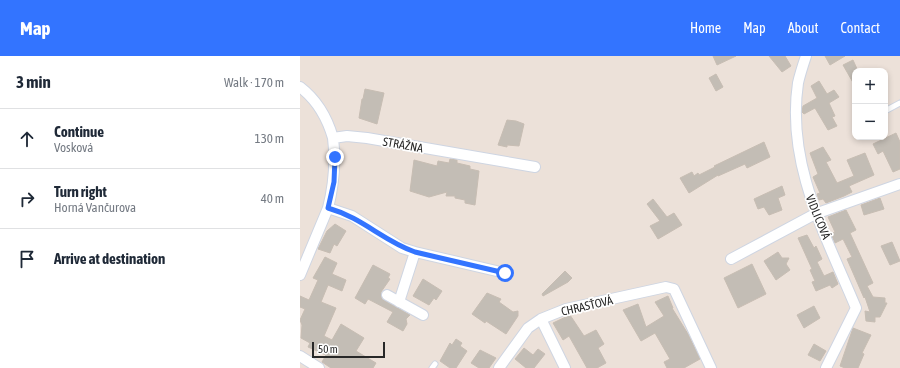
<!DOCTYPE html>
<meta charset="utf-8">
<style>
:root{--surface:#fff;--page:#f6f6f7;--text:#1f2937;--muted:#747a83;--line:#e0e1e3;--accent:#3374ff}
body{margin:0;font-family:"Asap Condensed",sans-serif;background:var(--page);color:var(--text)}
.controls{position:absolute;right:12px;top:12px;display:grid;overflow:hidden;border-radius:8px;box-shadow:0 2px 6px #0003}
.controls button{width:36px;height:36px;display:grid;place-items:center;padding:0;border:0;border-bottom:1px solid var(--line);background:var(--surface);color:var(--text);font:20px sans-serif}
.scale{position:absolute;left:12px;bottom:10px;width:73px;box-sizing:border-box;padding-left:4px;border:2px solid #282828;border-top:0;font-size:11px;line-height:14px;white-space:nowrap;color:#282828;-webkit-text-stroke:3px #fff;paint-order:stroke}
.stop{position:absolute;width:12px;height:12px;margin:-9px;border:3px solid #3374ff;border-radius:50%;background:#fff}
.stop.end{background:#3374ff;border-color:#fff;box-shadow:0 1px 4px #0008}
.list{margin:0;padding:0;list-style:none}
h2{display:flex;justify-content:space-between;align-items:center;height:52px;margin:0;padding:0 16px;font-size:17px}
h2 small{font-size:13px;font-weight:400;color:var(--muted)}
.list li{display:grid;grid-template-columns:26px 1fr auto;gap:12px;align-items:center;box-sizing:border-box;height:60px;padding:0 16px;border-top:1px solid var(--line)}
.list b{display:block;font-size:15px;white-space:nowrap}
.list p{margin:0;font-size:13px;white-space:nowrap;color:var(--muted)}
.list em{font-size:13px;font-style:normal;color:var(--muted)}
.icon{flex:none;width:22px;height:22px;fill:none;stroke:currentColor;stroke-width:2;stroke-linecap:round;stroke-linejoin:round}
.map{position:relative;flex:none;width:600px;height:312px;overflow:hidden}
header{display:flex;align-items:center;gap:24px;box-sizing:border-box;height:56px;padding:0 20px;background:var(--accent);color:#fff}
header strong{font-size:19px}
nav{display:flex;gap:22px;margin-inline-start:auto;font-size:14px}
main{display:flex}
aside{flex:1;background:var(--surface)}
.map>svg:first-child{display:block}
</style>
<header>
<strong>Map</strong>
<nav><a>Home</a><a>Map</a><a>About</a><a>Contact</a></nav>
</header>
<main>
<aside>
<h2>3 min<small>Walk · 170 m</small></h2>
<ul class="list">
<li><svg class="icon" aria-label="ahead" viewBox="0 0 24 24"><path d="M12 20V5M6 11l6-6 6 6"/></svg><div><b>Continue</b><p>Vosková</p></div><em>130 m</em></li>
<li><svg class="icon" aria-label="right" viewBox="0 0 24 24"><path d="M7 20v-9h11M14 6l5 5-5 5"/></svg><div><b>Turn right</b><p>Horná Vančurova</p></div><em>40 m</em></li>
<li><svg class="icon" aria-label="arrive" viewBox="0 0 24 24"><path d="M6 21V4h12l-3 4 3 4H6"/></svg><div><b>Arrive at destination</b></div></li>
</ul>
</aside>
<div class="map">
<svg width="600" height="312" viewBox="0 0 600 312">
<rect width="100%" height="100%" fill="#ece1d9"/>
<path fill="#c3bdb5" stroke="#c7bdb3" d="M413,0H436L417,9Z
M469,0H485L491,10L482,16Z
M525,0H545L530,9Z
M553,4L558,15H555V30L543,9Z
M416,18L423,31L416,35L409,22Z
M519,25L527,38L534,34L539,41L529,47L535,60L532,61L537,70L528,74L515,52L504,58L502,56L503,50L517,42L511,30Z
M65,33L84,37L77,68L59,62L62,43H63Z
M207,64L216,65L224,68L219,90L207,89V91L198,89Z
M596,77L600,86V113L593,116L583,95L578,98L573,88Z
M464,86L470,101L447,112L445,108L418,120V119L389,137L380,122L392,116L394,120L398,117L399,119L415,111L414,110Z
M523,91L531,104L526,106L537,127L554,120L547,104L565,97L574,119L549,130L552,136L544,140L526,147L523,143L519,144L517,138L520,137L513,121L518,118L510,97Z
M150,103L157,104V107L170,110V113L179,115L175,149L165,147V144L155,142V140H146L147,136L129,141L110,135L114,104L137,110L138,105L149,107Z
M482,130L485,139L478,142L482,154L469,159L464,151L458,153L454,143Z
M580,142L584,153L564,159L561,149Z
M353,143L367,161L374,157L382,169L358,183L350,170L360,165L347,148Z
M546,154L556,174L550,177L573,227L567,230L573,241L585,242V247H587L580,261H575V266L566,265L565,255L570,256L565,241L564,242L547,203L552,201L543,183L535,187L531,178L535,176L528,161Z
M35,168L46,175L37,190L34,188L30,197L18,193L27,175Z
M507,179L514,192L516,190L522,203L517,206L524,220L533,216L538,228L532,232L530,229L516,235L512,226L515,225L510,214L512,213L498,182Z
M592,186L600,205L590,209L581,190Z
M478,196L482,202H489L486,208L490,214L476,224L464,205Z
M25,201L37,207L32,218L46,224L42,235L28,229L21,246L36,252L24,280L32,284L41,268L64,282L56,295L76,307L73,312H31L22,306L26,299L8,291L10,287L1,282L2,269L0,264L5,253L0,251V240L9,244L18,224L13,222Z
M452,208L466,238L438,252L424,222Z
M73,209L90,218L88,222L90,223L81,236L82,243L110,259L106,263L107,268L103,275L87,266L93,256L68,243L65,248L55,242Z
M265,215L272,222L268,226L243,240L242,238Z
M123,223L142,235L136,244L134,242L129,249L113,240Z
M187,237L201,243L199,246L213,256L218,255V260L206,278L186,265L185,267L172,258Z
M368,240L373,252H372L388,278L400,303L384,312H367L364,306L370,303L355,277L341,285L323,254L338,248L346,271L364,260L355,246Z
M514,250L520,262L504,272L497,259Z
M270,259L284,280L296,274L304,288L298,292L306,307L297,312H287L269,280L263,284L253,267Z
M553,272L571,279L562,297L564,298L558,312H545L540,310Z
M156,283L162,287L160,290L167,295L156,312H150L140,305L150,287L152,289Z
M514,288L526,295L520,305L508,299Z
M224,292L233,299L238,293L245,298L234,312H226L215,303Z
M180,294L196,302L189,312H179L171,307Z"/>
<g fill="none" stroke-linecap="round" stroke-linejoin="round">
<defs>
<path id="lane" d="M585,55L600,47
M132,312L135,308"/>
<path id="street" d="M506,0C503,9 500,18 498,27C486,108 526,180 556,252L526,312
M0,31C17,44 27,61 33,82L47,80L67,82L235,111
M28,152L52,160L102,192L115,196L205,217
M431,203L515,158L600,128
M0,219L28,152C34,128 36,107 33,82
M87,239L123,259
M99,246L115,196
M241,263L265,312
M0,300L19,312
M199,312L228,272L241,263L266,253L366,231L374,233L411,312"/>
</defs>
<use href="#lane" stroke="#ced5e2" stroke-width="7"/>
<use href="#street" stroke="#ced5e2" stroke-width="12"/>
<use href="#lane" stroke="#fff" stroke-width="5"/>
<use href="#street" stroke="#fff" stroke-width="10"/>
</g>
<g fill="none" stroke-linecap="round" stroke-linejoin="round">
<path stroke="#3374ff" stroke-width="5" d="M35,101L34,126L28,152C63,162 83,185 115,196L205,217"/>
</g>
<g text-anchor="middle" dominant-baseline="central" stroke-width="3.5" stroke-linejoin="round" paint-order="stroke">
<g font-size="12" fill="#282828" stroke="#fff">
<text transform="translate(103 89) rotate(10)">STRÁŽNA</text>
<text transform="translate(518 161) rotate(68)">VIDLICOVÁ</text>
<text transform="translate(287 250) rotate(-13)">CHRASŤOVÁ</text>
</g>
</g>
</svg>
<div class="controls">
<button>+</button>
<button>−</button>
</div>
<div class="scale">50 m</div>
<div class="stop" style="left:205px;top:217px"></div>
<div class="stop end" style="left:35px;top:101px"></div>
</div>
</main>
